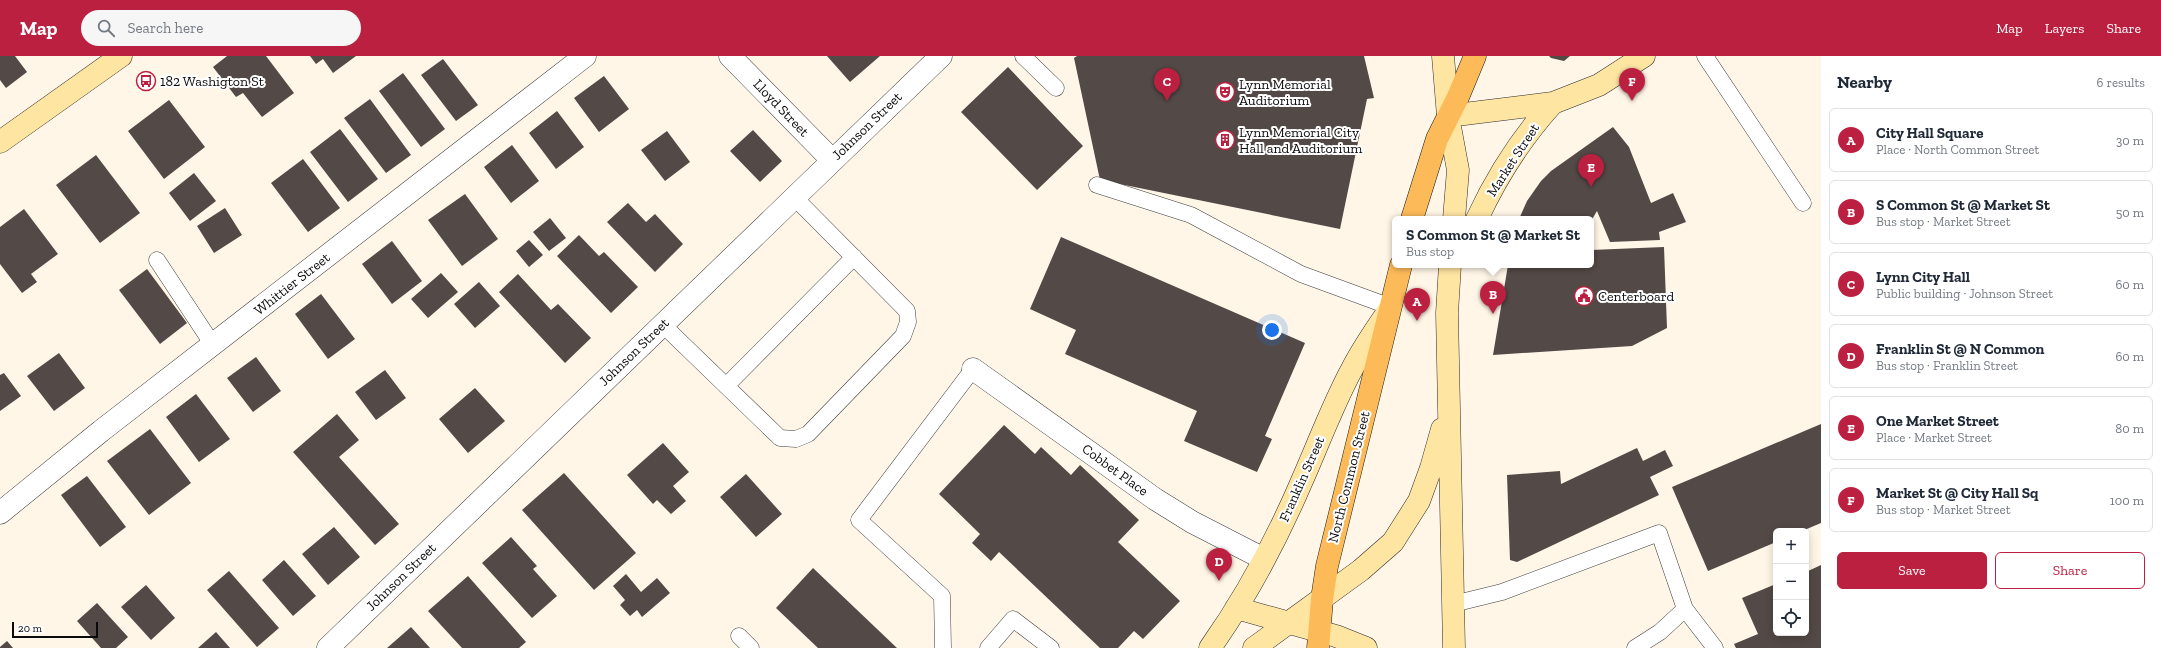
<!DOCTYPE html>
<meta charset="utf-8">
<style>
:root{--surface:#fff;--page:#f6f6f7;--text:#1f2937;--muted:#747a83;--line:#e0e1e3;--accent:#bc2041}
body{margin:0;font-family:"Zilla Slab",serif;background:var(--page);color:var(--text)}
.controls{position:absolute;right:12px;bottom:12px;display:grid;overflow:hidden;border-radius:6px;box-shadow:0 2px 10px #0003}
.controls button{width:36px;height:36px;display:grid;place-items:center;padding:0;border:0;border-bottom:1px solid var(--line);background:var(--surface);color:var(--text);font:20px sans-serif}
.scale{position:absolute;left:12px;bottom:10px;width:86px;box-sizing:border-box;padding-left:4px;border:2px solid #0a0a0a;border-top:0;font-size:11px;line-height:14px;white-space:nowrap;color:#0a0a0a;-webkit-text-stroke:3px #fff;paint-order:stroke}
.you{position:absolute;left:1272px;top:274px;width:14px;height:14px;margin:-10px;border:3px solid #fff;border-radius:50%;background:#1a73e8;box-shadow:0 0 0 6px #1a73e833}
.badge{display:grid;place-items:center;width:26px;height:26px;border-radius:50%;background:var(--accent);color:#fff;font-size:13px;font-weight:700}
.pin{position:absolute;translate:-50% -33px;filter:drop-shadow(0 1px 2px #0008)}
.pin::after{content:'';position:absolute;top:21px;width:14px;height:12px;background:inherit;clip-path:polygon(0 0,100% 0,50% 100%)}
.popup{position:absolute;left:1392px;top:160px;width:202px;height:52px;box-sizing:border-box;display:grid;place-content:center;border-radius:6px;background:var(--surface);filter:drop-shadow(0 1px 3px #0005);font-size:13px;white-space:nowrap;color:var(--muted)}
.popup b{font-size:15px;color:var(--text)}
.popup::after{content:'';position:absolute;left:50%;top:100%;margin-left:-8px;border:8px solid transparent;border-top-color:var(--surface)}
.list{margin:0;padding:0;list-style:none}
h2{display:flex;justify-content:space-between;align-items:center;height:52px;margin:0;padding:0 16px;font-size:17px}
h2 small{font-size:13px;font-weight:400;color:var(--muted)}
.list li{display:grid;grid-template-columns:26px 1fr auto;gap:12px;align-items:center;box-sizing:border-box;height:64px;margin:0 8px 8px;padding:0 8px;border:1px solid var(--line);border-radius:6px}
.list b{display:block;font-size:15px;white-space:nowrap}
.list p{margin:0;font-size:13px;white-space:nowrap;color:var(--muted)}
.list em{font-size:13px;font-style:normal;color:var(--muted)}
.actions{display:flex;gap:8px;padding:12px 16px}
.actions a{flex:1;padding:9px 0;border:1px solid var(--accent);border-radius:6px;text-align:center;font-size:14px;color:var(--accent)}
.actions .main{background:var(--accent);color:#fff}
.icon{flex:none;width:22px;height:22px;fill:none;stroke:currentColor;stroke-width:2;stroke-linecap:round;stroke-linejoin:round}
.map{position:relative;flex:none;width:1821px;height:592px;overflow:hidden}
header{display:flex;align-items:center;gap:24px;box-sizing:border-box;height:56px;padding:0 20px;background:var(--accent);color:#fff}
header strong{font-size:19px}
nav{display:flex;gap:22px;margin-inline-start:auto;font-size:14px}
.search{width:280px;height:36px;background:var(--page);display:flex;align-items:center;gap:10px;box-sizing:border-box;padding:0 14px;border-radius:22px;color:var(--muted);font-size:15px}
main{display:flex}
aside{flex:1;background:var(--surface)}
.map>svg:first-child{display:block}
</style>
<header>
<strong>Map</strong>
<div class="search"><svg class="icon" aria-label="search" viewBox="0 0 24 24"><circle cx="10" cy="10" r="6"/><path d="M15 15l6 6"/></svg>Search here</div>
<nav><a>Map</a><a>Layers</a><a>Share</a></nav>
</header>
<main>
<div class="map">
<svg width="1821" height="592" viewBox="0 0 1821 592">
<rect width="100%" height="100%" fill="#fff6e7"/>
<path fill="#534946" d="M0,0H15L27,16L6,32L0,24Z
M227,0H266L294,37L262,61L243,37L236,41L213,11Z
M310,0H356L333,17L323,3L316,8Z
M827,0H880L850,26Z
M1077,0H1364L1374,42L1367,43L1340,173L1100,124L1074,2Z
M1549,0H1570L1564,5L1551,2Z
M443,3L478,49L456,65L421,19Z
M1008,11L1083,90L1037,134L961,56Z
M403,17L445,73L421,91L379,35Z
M604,20L629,53L599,76L574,42Z
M370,43L411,99L386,117L344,62Z
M169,44L205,91L164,123L128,75Z
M557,55L584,91L556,113L529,77Z
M1613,71L1629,91L1651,147L1673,137L1686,166L1659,176L1660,184L1610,186L1597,155L1591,165V163H1519L1527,145L1541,125L1551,115Z
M340,73L378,123L348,146L310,96Z
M753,74L782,105L760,126L730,95Z
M667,75L690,106L665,125L641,94Z
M512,89L539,125L511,147L484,111Z
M96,99L140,157L100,187L56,129Z
M303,103L340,152L308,176L271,127Z
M194,117L216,145L190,165L169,137Z
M465,138L498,183L462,210L428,164Z
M628,147L646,166L655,158L683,188L655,216L607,166Z
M225,152L242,179L214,197L197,170Z
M24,153L58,198L31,218L37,226L22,237L0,208V171Z
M550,162L566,182L549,195L533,176Z
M579,179L599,200L604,196L638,231L611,257L557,200Z
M1061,181L1305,287L1265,380L1272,383L1257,416L1184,385L1197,355L1065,298L1076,274L1030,253Z
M529,184L543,199L529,211L516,195Z
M392,185L422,225L392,248L362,208Z
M1664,191L1667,272L1632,290L1493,299L1508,209H1591V194Z
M147,213L187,267L160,288L119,234Z
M441,217L458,236L428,262L411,243Z
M518,218L551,254L558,248L591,282L565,307L499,236Z
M479,226L500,250L475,272L454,248Z
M321,238L355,283L328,303L295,258Z
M59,297L85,332L54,355L27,320Z
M256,301L281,335L253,356L227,322Z
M385,314L406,342L376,364L355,336Z
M4,317L21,340L0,355V319Z
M475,332L505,365L468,397L439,363Z
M196,338L230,383L199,406L166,361Z
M337,358L359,384L339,401L399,468L375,489L293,396Z
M1821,368V467L1802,475H1776V486L1708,515L1672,431Z
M1004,369L1035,398L1041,391L1071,419L1080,409L1139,464L1118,486L1180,545L1143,583L1134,575L1118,592H1100L999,496L991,505L972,487L980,478L939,438Z
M150,373L191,427L149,459L107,405Z
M663,387L689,416L673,430L686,445L671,458L657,444L653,448L627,419Z
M1637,392L1643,405L1665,394L1673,410L1650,421L1659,439L1517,506L1510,504L1507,419L1560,415L1561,428Z
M564,417L636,497L594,534L522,454Z
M746,418L782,458L756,481L720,441Z
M87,420L126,471L100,491L61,439Z
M334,471L360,501L328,529L302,498Z
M511,481L537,510L533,513L557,540L532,562L482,507Z
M284,504L316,540L293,560L262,524Z
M1821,509V592H1736L1734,588L1758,578L1742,542L1776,528V577H1806V516Z
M813,512L897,592H818L776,552Z
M229,515L279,572L257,591L207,534Z
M626,518L641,536L657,522L670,537L642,561L637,554L630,560L620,549L625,544L613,530Z
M468,520L526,586L519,592H462L428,555Z
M146,529L175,562L151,584L121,551Z
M97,547L128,581L116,592H101L77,565Z
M411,571L430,592H387Z
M216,576L230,592H198Z
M7,585L13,592H0V591Z"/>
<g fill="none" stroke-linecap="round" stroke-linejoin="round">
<defs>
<path id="lane" d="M1023,0L1056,32
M1705,0L1803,147
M1097,129L1191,159L1301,218L1391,251
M157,204L213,289
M662,268L780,382L796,383L808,378L903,280L908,266L907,255L794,141
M726,330L854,201
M1453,548L1502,536L1659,477L1685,553L1660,576L1635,592
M1685,553L1715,592
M739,580L751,592
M943,592L942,540L859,464L973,313
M988,592L1013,563L1051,592"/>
<path id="street" d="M730,0L832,104
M973,313L1155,443L1192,466L1264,503
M0,457L101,375L585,0
M328,592L941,0"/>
<path id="secondary" d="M1443,0L1448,60L1458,114L1454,163
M1448,60L1553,47L1599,29L1644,0
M0,86L121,0
M1477,163C1496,122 1522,81 1553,47
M1450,209L1447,257L1454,592
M1236,552L1336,580L1366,592
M1210,592C1246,541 1276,485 1301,427C1318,389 1332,350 1352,313C1362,293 1376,273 1389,254
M1254,592L1361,514L1393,486L1419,445L1431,412L1442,373"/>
<path id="primary" d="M1412,163L1437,83L1458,41L1475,0
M1318,592L1322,543L1327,510L1401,209"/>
</defs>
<use href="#lane" stroke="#3d3d3d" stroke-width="17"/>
<use href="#street" stroke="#3d3d3d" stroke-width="23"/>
<use href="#secondary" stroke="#2c2c2c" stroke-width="23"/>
<use href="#primary" stroke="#1b1b1b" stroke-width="23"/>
<use href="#lane" stroke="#fff" stroke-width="16"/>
<use href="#street" stroke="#fff" stroke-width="22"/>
<use href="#secondary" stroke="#ffe5a2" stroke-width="22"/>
<use href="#primary" stroke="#fdba59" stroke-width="22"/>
</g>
<defs>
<symbol id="bus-ring" viewBox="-11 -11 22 22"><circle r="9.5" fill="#fff" stroke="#bc2041" stroke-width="1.5"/><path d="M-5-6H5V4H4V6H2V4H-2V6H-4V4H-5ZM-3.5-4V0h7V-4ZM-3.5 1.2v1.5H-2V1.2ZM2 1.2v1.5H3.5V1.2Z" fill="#bc2041"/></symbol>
<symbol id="theatre-ring" viewBox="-11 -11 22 22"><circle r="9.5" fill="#fff" stroke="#bc2041" stroke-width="1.5"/><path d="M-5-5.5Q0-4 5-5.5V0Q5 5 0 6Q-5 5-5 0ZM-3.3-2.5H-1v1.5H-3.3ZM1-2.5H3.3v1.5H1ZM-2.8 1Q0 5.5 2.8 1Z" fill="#bc2041"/></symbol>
<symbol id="building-ring" viewBox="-11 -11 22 22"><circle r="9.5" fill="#fff" stroke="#bc2041" stroke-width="1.5"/><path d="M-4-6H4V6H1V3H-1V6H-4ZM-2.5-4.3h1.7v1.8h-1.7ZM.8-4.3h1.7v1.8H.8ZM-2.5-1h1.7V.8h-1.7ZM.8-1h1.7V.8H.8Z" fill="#bc2041"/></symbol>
<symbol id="civic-ring" viewBox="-11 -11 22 22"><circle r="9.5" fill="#fff" stroke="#bc2041" stroke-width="1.5"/><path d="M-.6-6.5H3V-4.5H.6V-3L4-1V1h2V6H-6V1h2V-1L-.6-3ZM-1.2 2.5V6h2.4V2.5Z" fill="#bc2041"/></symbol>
</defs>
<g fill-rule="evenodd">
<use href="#bus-ring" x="135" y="14" width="22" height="22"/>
<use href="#theatre-ring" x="1214" y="25" width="22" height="22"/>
<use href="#building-ring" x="1214" y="73" width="22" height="22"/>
<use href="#civic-ring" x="1573" y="229" width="22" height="22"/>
</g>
<g text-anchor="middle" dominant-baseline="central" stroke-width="4" stroke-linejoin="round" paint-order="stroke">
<g font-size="14" fill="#0a0a0a" stroke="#fff" text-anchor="start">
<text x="160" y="25">182 Washigton St</text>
<text x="1239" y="28">Lynn Memorial<tspan x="1239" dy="16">Auditorium</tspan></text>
<text x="1239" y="76">Lynn Memorial City<tspan x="1239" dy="16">Hall and Auditorium</tspan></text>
<text x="1598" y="240">Centerboard</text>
</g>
<g font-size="14" fill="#0a0a0a" stroke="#fff">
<text transform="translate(781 52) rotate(46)">Lloyd Street</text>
<text transform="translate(867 70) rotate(-44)">Johnson Street</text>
<text transform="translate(1513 104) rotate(-57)">Market Street</text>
<text transform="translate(292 228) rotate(-38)">Whittier Street</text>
<text transform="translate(634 296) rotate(-44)">Johnson Street</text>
<text transform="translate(1115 414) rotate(36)">Cobbet Place</text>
<text transform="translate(1349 421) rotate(-76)">North Common Street</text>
<text transform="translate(1302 423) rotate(-66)">Franklin Street</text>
<text transform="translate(401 521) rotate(-44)">Johnson Street</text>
</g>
</g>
</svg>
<div class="controls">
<button>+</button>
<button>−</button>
<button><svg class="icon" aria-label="locate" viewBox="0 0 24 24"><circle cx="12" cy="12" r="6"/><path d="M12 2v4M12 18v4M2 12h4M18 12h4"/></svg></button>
</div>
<div class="scale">20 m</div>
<div class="you"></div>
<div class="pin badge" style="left:1417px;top:265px">A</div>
<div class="pin badge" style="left:1493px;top:258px">B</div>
<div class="popup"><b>S Common St @ Market St</b>Bus stop</div>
<div class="pin badge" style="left:1167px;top:45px">C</div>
<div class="pin badge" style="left:1219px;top:525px">D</div>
<div class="pin badge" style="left:1591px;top:131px">E</div>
<div class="pin badge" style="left:1632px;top:45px">F</div>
</div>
<aside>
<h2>Nearby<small>6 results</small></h2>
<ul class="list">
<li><span class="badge">A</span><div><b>City Hall Square</b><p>Place · North Common Street</p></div><em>30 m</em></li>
<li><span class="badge">B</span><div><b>S Common St @ Market St</b><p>Bus stop · Market Street</p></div><em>50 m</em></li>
<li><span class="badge">C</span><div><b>Lynn City Hall</b><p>Public building · Johnson Street</p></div><em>60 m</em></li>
<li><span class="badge">D</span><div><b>Franklin St @ N Common</b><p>Bus stop · Franklin Street</p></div><em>60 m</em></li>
<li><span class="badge">E</span><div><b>One Market Street</b><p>Place · Market Street</p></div><em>80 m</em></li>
<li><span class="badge">F</span><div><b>Market St @ City Hall Sq</b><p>Bus stop · Market Street</p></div><em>100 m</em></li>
</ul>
<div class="actions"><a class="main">Save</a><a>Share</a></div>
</aside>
</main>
